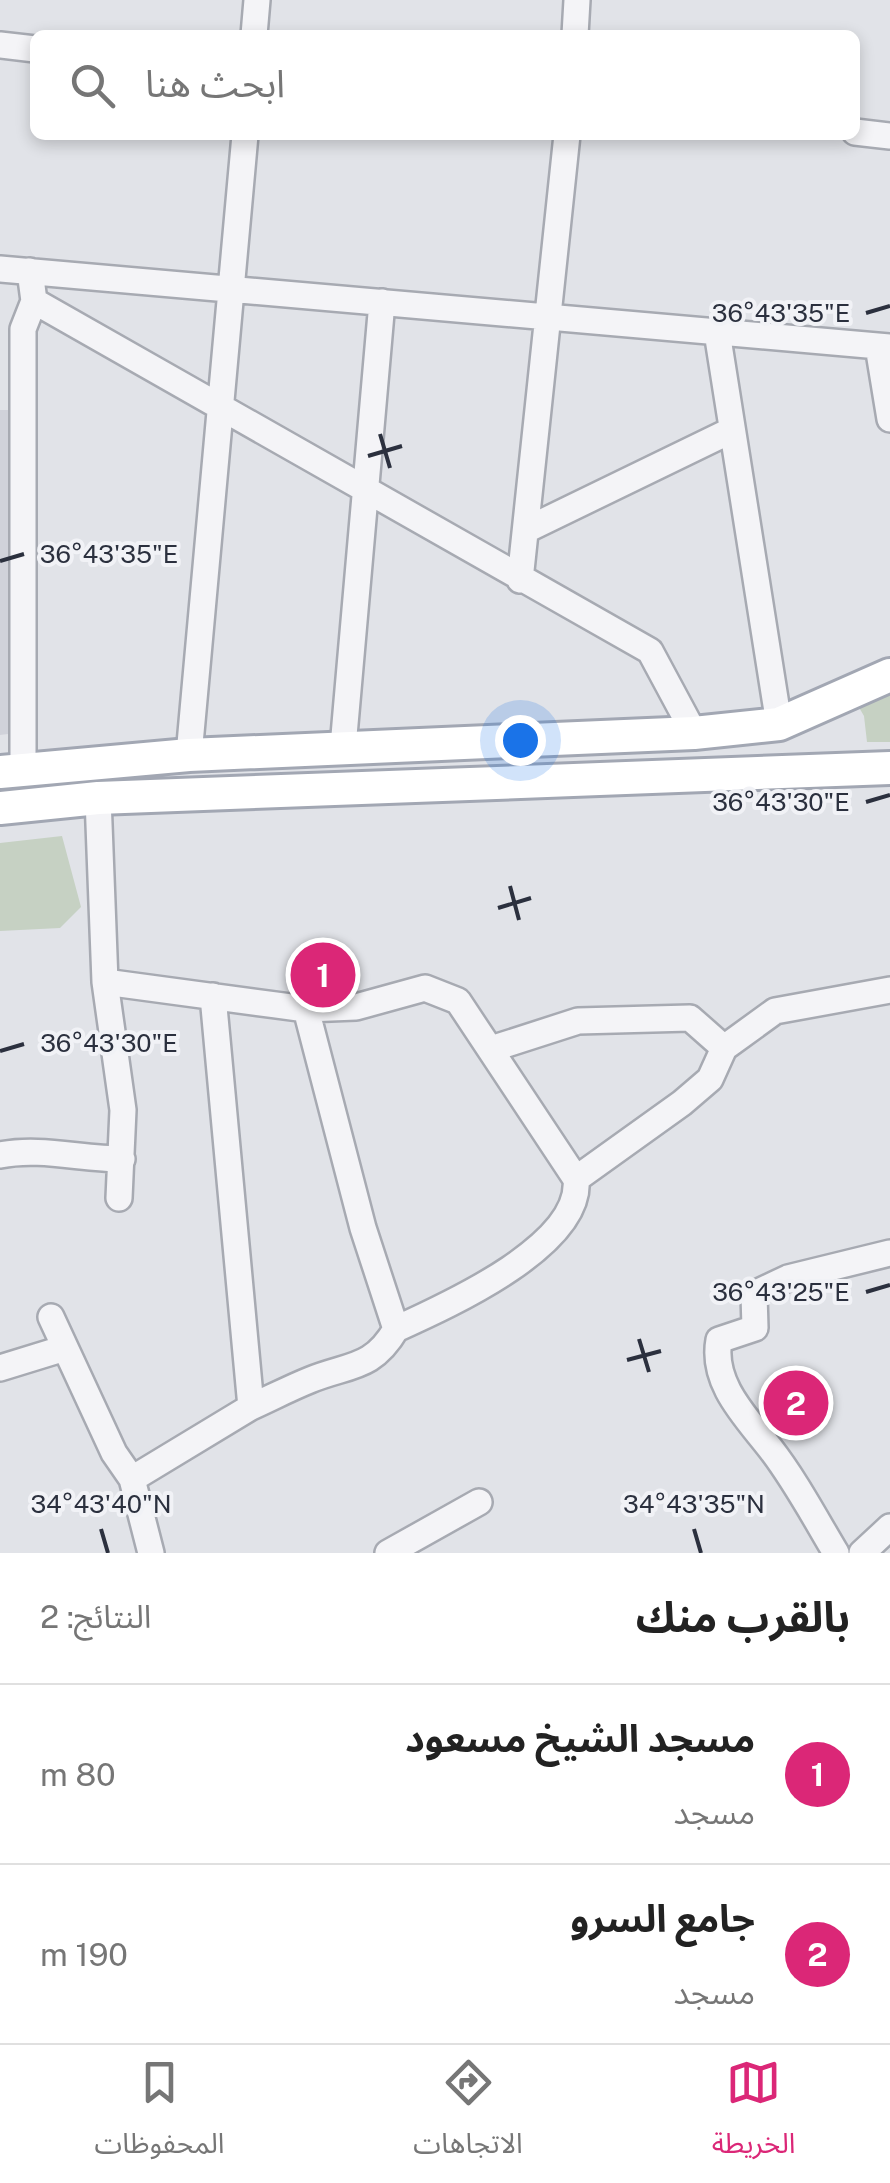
<!DOCTYPE html>
<html lang="ar">
<meta charset="utf-8">
<style>
:root{--surface:#fff;--page:#f2f2f2;--text:#222;--muted:#767676;--line:#e0e0e0;--accent:#db2777}
body{margin:0;font-family:"Public Sans","Noto Sans Arabic",sans-serif;background:var(--page);color:var(--text);direction:rtl}
.you{position:absolute;left:520px;top:740px;width:35px;height:35px;margin:-25px;border:8px solid #fff;border-radius:50%;background:#1a73e8;box-shadow:0 0 0 15px #1a73e833}
.badge{display:grid;place-items:center;width:65px;height:65px;border-radius:50%;background:var(--accent);color:#fff;font-size:32px;font-weight:700}
.pin{position:absolute;translate:-50% -50%;border:5px solid #fff;box-shadow:0 2px 10px #0006}
.list{margin:0;padding:0;list-style:none}
h2{display:flex;justify-content:space-between;align-items:center;height:130px;margin:0;padding:0 40px;font-size:42px}
h2 small{font-size:32px;font-weight:400;color:var(--muted)}
.list li{display:grid;grid-template-columns:65px 1fr auto;gap:30px;align-items:center;box-sizing:border-box;height:180px;padding:0 40px;border-top:2px solid var(--line)}
.list b{display:block;font-size:38px;white-space:nowrap}
.list p{margin:0;font-size:32px;white-space:nowrap;color:var(--muted)}
.list em{font-size:32px;font-style:normal;color:var(--muted)}
.icon{flex:none;width:55px;height:55px;fill:none;stroke:currentColor;stroke-width:2;stroke-linecap:round;stroke-linejoin:round}
.map{position:relative;flex:none;width:890px;height:1553px;overflow:hidden;direction:ltr}
.search{position:absolute;background:var(--surface);box-shadow:0 5px 15px #0003;left:30px;right:30px;top:30px;height:110px;display:flex;align-items:center;gap:25px;box-sizing:border-box;padding:0 35px;border-radius:15px;color:var(--muted);font-size:38px}
.sheet{height:490px;background:var(--surface)}
nav{display:flex;justify-content:space-around;align-items:center;box-sizing:border-box;height:140px;border-top:2px solid var(--line);background:var(--surface);font-size:28px;color:var(--muted)}
nav a{display:grid;justify-items:center;gap:5px}
nav .on{color:var(--accent)}
.map>svg:first-child{display:block}
</style>
<div class="map">
<svg width="890" height="1553" viewBox="0 0 890 1553">
<rect width="100%" height="100%" fill="#e1e3e8"/>
<path fill="#d0d2da" d="M0,410H8V734L0,735Z"/>
<path fill="#c6d1c3" d="M890,691V742H867L864,716L857,704Z
M62,836L81,907L60,928L0,931V843Z"/>
<g fill="none" stroke-linecap="round" stroke-linejoin="round">
<defs>
<path id="minor" d="M254,35L257,0
M575,35L577,0
M0,45L35,49
M855,132L890,136
M0,269L890,347
M30,271L34,301L650,651L694,733
M717,332L779,724
M878,346L890,419
M526,530L732,430
M520,580L567,135
M343,747L382,302
M189,755L245,135
M23,770V329L34,301
M98,798L105,982L306,1009L356,1007L425,988L458,1001L576,1179C583,1245 449,1305 396,1329L363,1228L306,1009
M105,982L123,1110L119,1198
M213,996L251,1407C271,1398 290,1388 310,1380C349,1364 372,1370 396,1329
M491,1049L578,1021L690,1018L724,1048
M0,1155C40,1147 81,1159 122,1159
M576,1179L682,1103L710,1079L724,1048L775,1011L890,990
M51,1317L114,1453L132,1479L251,1407
M0,1368L65,1348
M132,1479L151,1553
M388,1553L479,1502
M836,1553C815,1518 795,1480 770,1448C746,1417 711,1383 719,1340L755,1328L754,1294L788,1278L890,1253
M862,1553L890,1527"/>
<path id="major" d="M0,772L189,755L694,733L779,724L890,675
M0,808L98,798L890,768"/>
</defs>
<use href="#minor" stroke="#a7aab2" stroke-width="30"/>
<use href="#major" stroke="#a2a7b3" stroke-width="38"/>
<use href="#minor" stroke="#f4f4f7" stroke-width="25"/>
<use href="#major" stroke="#fff" stroke-width="32"/>
</g>
<path fill="none" stroke="#2b303e" stroke-width="4" d="M866,313L890,306M380,434L390,468M368,456L402,446M0,561L24,554M866,802L890,795M510,886L519,920M498,908L531,898M0,1051L24,1044M866,1292L890,1285M639,1339L649,1372M627,1360L661,1351M101,1529L108,1553M694,1529L701,1553"/>
<g font-size="25" text-anchor="middle" fill="#2b303e" stroke="#f1f2f6" stroke-width="8" stroke-linejoin="round" paint-order="stroke">
<text x="781" y="322">36°43'35"E</text>
<text x="109" y="563">36°43'35"E</text>
<text x="781" y="811">36°43'30"E</text>
<text x="109" y="1052">36°43'30"E</text>
<text x="781" y="1301">36°43'25"E</text>
<text x="101" y="1513">34°43'40"N</text>
<text x="694" y="1513">34°43'35"N</text>
</g>
</svg>
<div class="you"></div>
<div class="pin badge" style="left:323px;top:975px">1</div>
<div class="pin badge" style="left:796px;top:1403px">2</div>
<div class="search"><svg class="icon" aria-label="search" viewBox="0 0 24 24"><circle cx="10" cy="10" r="6"/><path d="M15 15l6 6"/></svg>ابحث هنا</div>
</div>
<section class="sheet">
<h2>بالقرب منك<small>النتائج: 2</small></h2>
<ul class="list">
<li><span class="badge">1</span><div><b>مسجد الشيخ مسعود</b><p>مسجد</p></div><em>80 m</em></li>
<li><span class="badge">2</span><div><b>جامع السرو</b><p>مسجد</p></div><em>190 m</em></li>
</ul>
</section>
<nav>
<a class="on"><svg class="icon" aria-label="map" viewBox="0 0 24 24"><path d="M3 6l6-2 6 2 6-2v14l-6 2-6-2-6 2zM9 4v14M15 6v14"/></svg>الخريطة</a>
<a><svg class="icon" aria-label="directions" viewBox="0 0 24 24"><path d="M12 3l9 9-9 9-9-9zM9 14v-3h6M13 9l2 2-2 2"/></svg>الاتجاهات</a>
<a><svg class="icon" aria-label="saved" viewBox="0 0 24 24"><path d="M7 4h10v16l-5-4-5 4z"/></svg>المحفوظات</a>
</nav>
